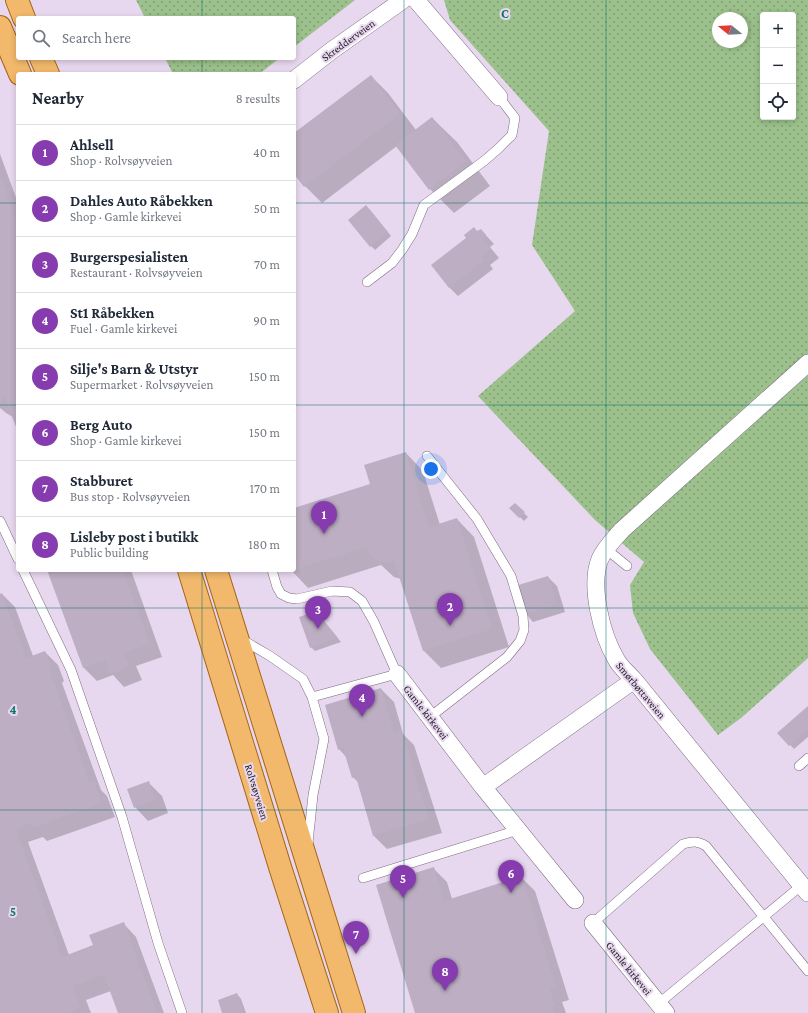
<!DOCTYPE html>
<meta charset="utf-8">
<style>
:root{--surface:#fff;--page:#f6f6f7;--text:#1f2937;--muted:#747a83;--line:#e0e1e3;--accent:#863cae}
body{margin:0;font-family:"Crimson Pro",serif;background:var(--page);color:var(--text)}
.controls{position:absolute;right:12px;top:12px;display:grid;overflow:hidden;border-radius:4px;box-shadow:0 2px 6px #0003}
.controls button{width:36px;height:36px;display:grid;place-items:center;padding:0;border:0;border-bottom:1px solid var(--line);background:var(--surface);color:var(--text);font:20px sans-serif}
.compass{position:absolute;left:712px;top:12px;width:36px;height:36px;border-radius:50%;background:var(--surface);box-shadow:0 2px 6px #0003;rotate:288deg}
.you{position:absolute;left:431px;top:469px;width:14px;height:14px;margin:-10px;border:3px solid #fff;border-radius:50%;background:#1a73e8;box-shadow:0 0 0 6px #1a73e833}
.badge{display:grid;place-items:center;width:26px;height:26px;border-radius:50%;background:var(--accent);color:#fff;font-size:13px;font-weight:700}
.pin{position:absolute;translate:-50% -33px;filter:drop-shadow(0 1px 2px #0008)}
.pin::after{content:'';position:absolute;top:21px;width:14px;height:12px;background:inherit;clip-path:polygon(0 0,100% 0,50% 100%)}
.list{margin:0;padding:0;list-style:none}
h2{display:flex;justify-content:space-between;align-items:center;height:52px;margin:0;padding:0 16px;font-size:17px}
h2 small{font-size:13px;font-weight:400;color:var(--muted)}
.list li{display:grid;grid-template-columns:26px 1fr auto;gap:12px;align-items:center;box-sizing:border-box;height:56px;padding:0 16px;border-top:1px solid var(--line)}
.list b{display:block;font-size:15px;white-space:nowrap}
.list p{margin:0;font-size:13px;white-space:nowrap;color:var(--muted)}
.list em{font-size:13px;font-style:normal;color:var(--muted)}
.icon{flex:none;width:22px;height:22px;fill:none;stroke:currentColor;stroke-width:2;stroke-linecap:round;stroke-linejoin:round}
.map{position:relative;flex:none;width:808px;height:1013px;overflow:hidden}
.search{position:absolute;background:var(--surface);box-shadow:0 2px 6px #0003;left:16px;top:16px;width:280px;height:44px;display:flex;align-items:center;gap:10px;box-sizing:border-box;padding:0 14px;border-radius:4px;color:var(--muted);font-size:15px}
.panel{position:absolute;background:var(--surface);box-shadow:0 2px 6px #0003;left:16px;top:72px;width:280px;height:500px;border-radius:4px}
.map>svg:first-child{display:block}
</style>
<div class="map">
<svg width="808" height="1013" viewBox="0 0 808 1013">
<defs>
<pattern id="green-dots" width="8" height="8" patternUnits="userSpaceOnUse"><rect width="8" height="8" fill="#9cc18c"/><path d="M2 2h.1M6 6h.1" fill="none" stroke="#7f9c72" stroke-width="1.8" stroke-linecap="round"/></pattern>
</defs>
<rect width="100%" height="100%" fill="#e8d8ef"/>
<path fill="url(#green-dots)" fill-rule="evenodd" d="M136,0H355L294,47V18H145Z
M444,0H808V658L741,718L718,735L650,649L633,613L630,585L644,562L595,520L478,396L575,311L532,245L549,131L450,20ZM763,15H793V117H763ZM718,18H742V42H718Z
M165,58H280L259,74H173Z"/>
<path fill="#0003" d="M371,76L388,93L416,130L432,118L457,142L490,186L454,213L430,189L397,146L322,203L305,186L294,172V134Z
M0,154L18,203V430L13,417L6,413L0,408Z
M370,210L391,236L375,250L371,246Z
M481,230L494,244L490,247L499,258L490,265L493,269L458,296L449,287L478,232Z
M406,453L423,471L440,525L457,519L474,537L509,647L441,668L423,650L401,579L394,577L381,565L308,588L291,570H294V509L371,485Z
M515,504L528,517L524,521L511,508Z
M48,570H131L162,657L136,666L142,680L124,687L113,675L97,681L84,668Z
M548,577L557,586L565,612L533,622L525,613Z
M2,594L15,607L33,656L45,652L58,665L64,681L62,683L101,790L107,796L115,817L47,841L43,837L28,842L69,955L94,946L123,923L136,937L164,1013H119L111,991L86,1000L91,1013H0V595Z
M320,617L341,642L315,651L311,647Z
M381,689L394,702L403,734L414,745L442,833L387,849L374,836L358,782L353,777L347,758L339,749Z
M808,707V737L794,749L779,733Z
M148,782L162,796L168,813L148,821L135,807Z
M434,869L447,882L452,899L522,878L535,891L569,1000L562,1002L566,1013H417Z
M237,994L241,999L246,1013H223Z"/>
<path fill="#bdaec3" d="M371,75L400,114L304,187L294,174V133Z
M432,117L466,161L429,190L395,145Z
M0,175L18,224V432L4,396L0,406Z
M366,205L388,232L370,247L348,220Z
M474,227L477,231L481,229L486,235L482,238L491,249L482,256L485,260L449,288L431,265L466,238L464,235Z
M406,452L429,527L457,518L492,629L423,651L394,561L385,563L376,560L371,556L366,547L294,570V508L370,484L364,465Z
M515,503L525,512L519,518L509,508Z
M47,570H123L150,644L124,653L129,667L110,674L105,660L83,668Z
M548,576L557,604L524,614L515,586Z
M2,593L26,658L45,651L52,668L49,669L90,783L94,781L102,803L33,828L32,823L16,829L62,957L93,945L89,935L124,922L157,1013H118L104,975L73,986L81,1008L68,1013H0V594Z
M316,611L338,638L310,648L299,617Z
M381,688L394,732L401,730L429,819L373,836L356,777L352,778L343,748L338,750L325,705Z
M808,706V729L789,746L777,733Z
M149,781L155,800L134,808L127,789Z
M434,867L444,901L522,876L556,987L550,989L555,1006H552L554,1013H415L376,885Z
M237,993L244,1013H222L218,1000Z"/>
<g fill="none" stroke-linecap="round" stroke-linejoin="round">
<defs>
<path id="lane" d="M367,282L392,263L402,250L412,234L424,205L484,161L499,148L512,135L515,118L499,97
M427,456L477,519L511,576L523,616L524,630L520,641L507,657L430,717
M0,521L18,559
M606,549L627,566
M23,570L71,670L122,817L158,943L182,1013
M272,570L277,587L281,594L289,598L297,599L332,591L350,592L362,601L374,622L397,674L312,697
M241,639L270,656L303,679L312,697L324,739L313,795L308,843
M799,766L808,758
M363,878L518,830
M593,923L683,844C693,841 698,841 706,846L808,971
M658,1004L802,885"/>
<path id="street" d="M416,0L499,97
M294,80L331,51L403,0
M808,363L622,530C614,539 604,549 600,559C589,586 602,635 616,659C620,667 628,673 634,680L808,893
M397,674L483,787L575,900
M483,787L634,680
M593,923L666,1013"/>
<path id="primary" d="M17,0L24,18
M0,27L20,74
M41,58L48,74
M189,570L280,867L327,1013
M216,570L354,1013"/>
</defs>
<use href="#lane" stroke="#7a6c80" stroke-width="10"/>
<use href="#street" stroke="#7a6c80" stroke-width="18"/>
<use href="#primary" stroke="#a56515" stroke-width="24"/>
<use href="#lane" stroke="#fff" stroke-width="9"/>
<use href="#street" stroke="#fff" stroke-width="17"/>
<use href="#primary" stroke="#f2b86c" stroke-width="22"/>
</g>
<path fill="none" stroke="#0f766e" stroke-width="1" stroke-opacity="0.55" d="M202,0V18M404,0V1013M606,0V1013M202,58V74M0,203H18M294,203H808M0,405H18M294,405H808M202,570V1013M0,608H808M0,810H808"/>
<g text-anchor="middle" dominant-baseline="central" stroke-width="4" stroke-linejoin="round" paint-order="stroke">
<g font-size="11" fill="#262129" stroke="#e8d8ef">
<text transform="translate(348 40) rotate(-36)">Skredderveien</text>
<text transform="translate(641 690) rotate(50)">Smørbøttaveien</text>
<text transform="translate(426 712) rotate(52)">Gamle kirkevei</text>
<text transform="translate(257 792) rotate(73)">Rolvsøyveien</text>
<text transform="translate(629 968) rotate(51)">Gamle kirkevei</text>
</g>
</g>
<g font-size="13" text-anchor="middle" font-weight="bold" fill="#0f766e" stroke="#e8d8ef" stroke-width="4" stroke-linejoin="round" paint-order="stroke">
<text x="505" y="18">C</text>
<text x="13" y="714">4</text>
<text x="13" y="916">5</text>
</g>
</svg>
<div class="controls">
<button>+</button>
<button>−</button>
<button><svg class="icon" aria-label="locate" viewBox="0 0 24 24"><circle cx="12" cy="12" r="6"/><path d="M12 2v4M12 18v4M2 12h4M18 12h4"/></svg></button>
</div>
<svg class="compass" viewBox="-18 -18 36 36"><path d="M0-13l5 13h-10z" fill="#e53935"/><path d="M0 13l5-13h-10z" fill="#747a83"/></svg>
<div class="you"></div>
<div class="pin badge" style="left:324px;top:534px">1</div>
<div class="pin badge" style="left:450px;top:626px">2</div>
<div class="pin badge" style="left:318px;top:629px">3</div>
<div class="pin badge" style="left:362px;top:717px">4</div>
<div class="pin badge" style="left:403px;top:898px">5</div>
<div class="pin badge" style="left:511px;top:893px">6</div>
<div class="pin badge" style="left:356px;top:954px">7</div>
<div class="pin badge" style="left:445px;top:991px">8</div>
<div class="search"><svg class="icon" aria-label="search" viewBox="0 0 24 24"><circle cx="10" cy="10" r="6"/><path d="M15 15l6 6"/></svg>Search here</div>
<section class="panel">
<h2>Nearby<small>8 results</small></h2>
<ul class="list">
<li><span class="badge">1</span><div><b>Ahlsell</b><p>Shop · Rolvsøyveien</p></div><em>40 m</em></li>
<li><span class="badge">2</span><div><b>Dahles Auto Råbekken</b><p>Shop · Gamle kirkevei</p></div><em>50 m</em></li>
<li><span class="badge">3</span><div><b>Burgerspesialisten</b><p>Restaurant · Rolvsøyveien</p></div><em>70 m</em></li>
<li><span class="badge">4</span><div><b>St1 Råbekken</b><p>Fuel · Gamle kirkevei</p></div><em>90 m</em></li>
<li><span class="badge">5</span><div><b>Silje's Barn &amp; Utstyr</b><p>Supermarket · Rolvsøyveien</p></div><em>150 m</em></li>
<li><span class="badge">6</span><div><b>Berg Auto</b><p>Shop · Gamle kirkevei</p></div><em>150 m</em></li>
<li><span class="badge">7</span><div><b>Stabburet</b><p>Bus stop · Rolvsøyveien</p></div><em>170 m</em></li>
<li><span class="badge">8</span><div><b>Lisleby post i butikk</b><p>Public building</p></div><em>180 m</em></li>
</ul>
</section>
</div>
